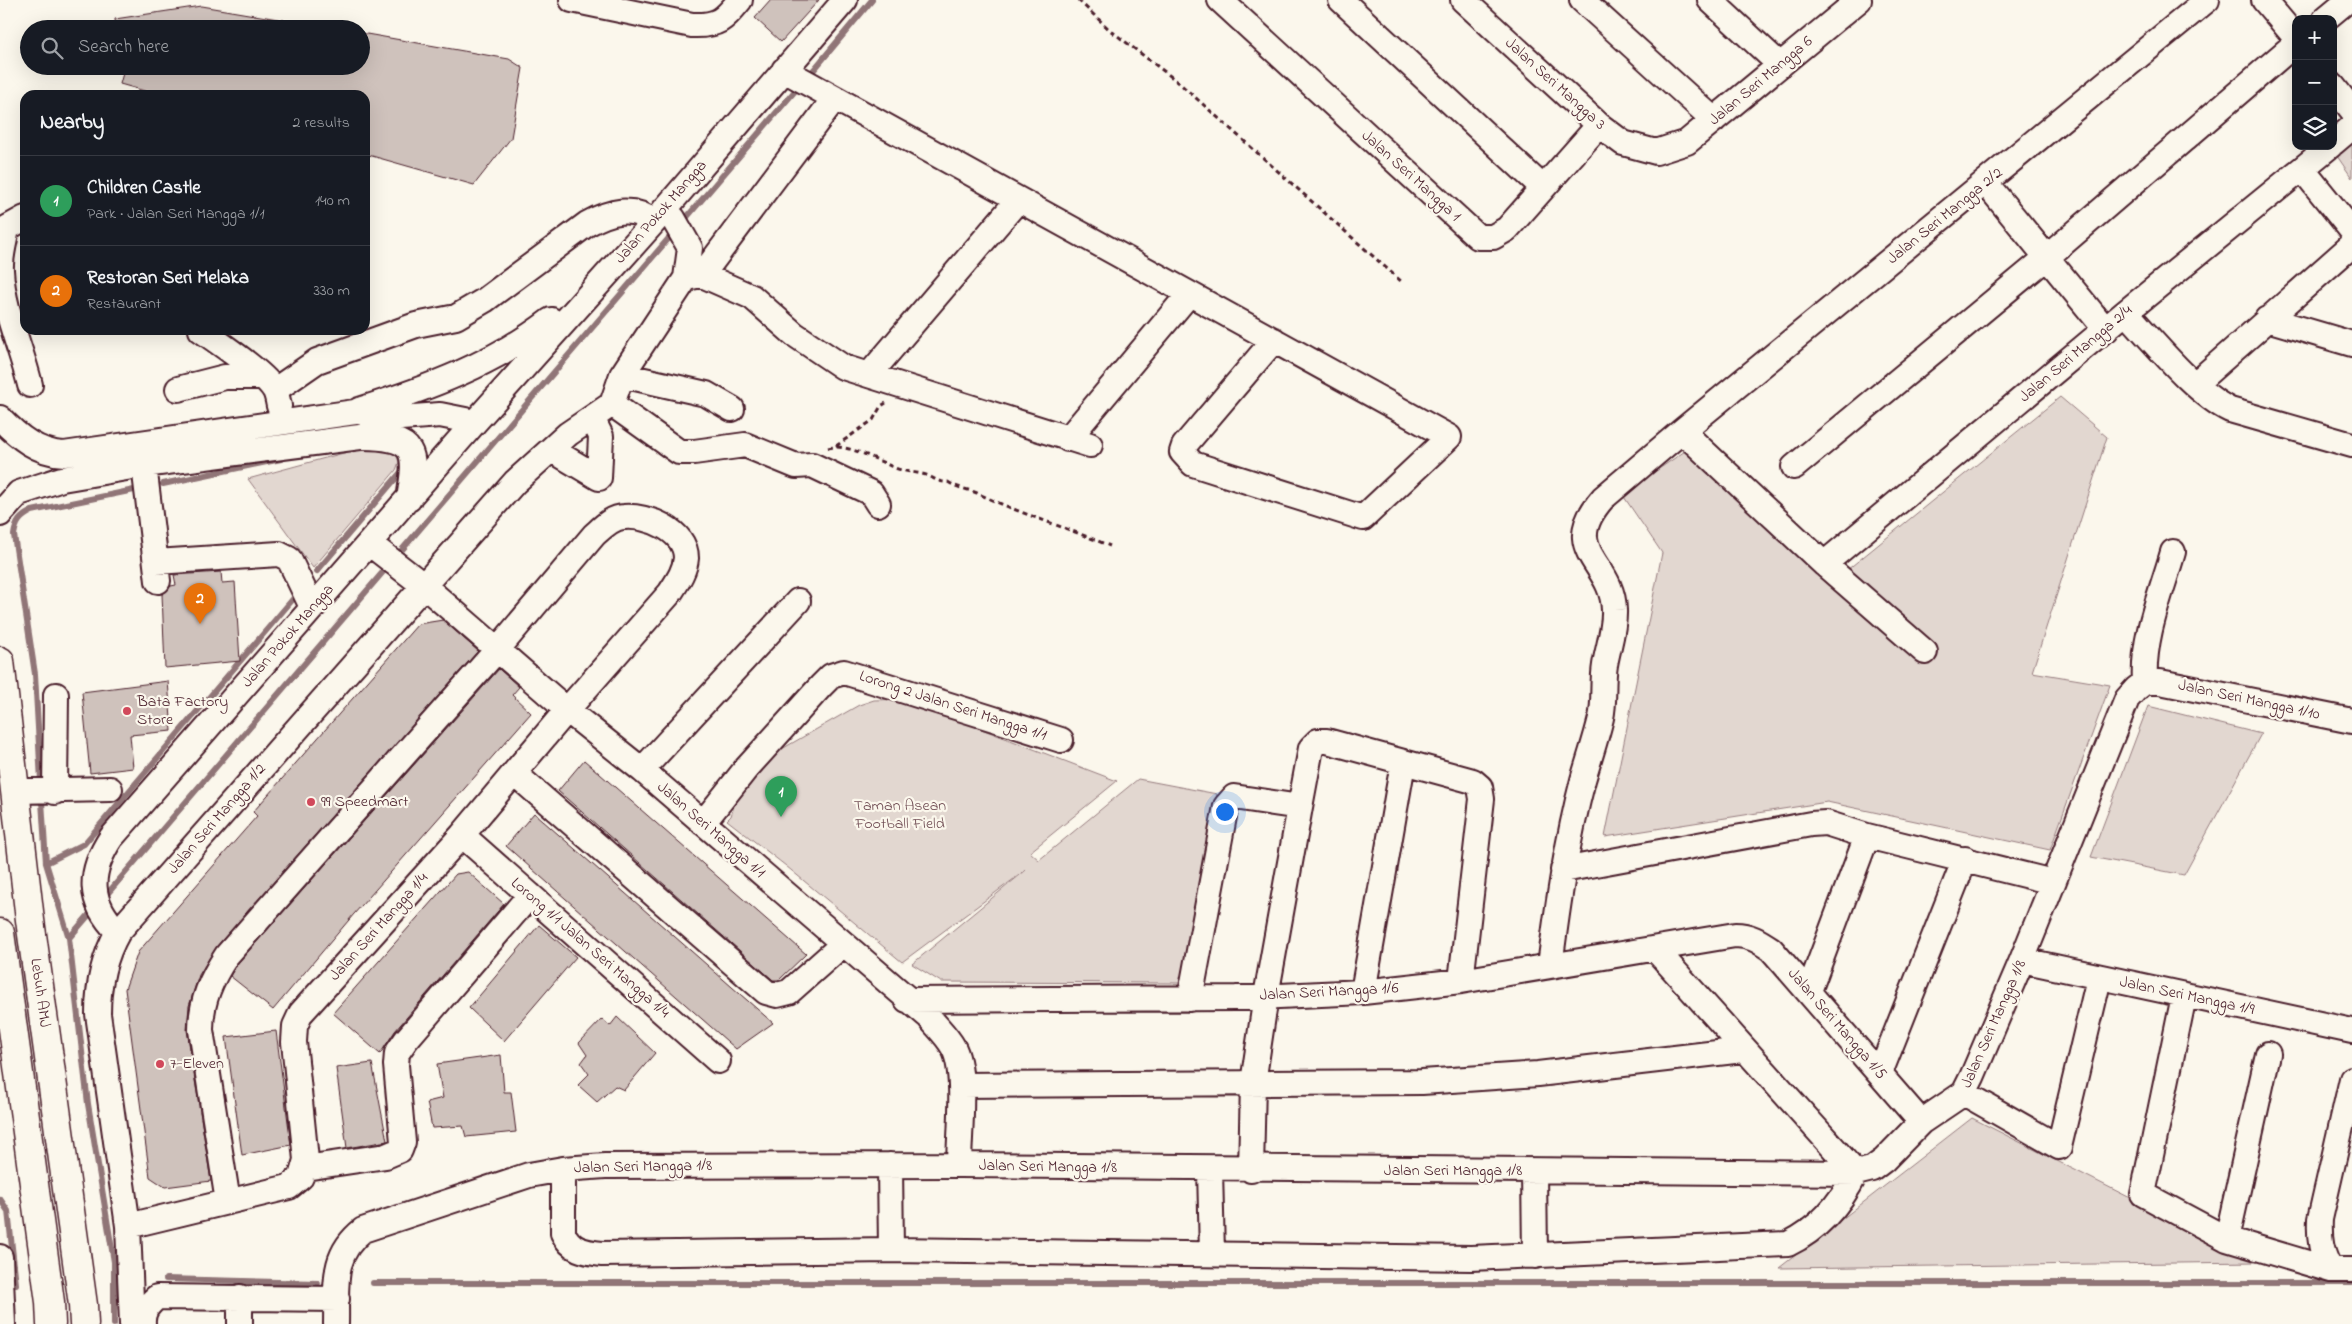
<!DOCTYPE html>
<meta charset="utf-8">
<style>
:root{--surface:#171b24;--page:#242831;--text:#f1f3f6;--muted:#9ea1a6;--line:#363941;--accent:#2563eb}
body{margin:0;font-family:"Indie Flower",sans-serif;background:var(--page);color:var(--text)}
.controls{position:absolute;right:15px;top:15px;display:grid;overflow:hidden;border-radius:10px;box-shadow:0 5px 20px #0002}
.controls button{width:45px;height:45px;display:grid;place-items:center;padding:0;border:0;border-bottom:1px solid var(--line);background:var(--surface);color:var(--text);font:25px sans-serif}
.you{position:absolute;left:1224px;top:811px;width:18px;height:18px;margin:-12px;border:4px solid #fff;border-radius:50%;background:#1a73e8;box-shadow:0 0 0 8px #1a73e833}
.badge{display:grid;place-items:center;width:32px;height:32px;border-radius:50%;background:var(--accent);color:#fff;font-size:16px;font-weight:700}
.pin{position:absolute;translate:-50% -41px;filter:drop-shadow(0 1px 2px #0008)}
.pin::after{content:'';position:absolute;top:26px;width:18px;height:15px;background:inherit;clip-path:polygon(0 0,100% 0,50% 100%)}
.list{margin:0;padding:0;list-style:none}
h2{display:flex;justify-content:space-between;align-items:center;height:65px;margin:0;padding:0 20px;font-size:21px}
h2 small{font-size:16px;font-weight:400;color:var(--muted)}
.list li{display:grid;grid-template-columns:32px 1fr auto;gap:15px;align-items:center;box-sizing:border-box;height:90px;padding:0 20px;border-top:1px solid var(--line)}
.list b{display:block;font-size:19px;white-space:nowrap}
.list p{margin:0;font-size:16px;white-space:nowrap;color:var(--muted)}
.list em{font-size:16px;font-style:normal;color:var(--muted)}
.icon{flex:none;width:28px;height:28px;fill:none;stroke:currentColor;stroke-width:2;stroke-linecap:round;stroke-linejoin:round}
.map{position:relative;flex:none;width:2352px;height:1324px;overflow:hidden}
.search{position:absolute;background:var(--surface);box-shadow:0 5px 20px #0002;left:20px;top:20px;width:350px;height:55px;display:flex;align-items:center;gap:12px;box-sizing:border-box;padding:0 18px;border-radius:28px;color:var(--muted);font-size:19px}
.panel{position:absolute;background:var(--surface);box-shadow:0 5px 20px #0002;left:20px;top:90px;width:350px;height:245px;border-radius:15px}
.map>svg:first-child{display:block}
</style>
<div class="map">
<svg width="2352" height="1324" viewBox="0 0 2352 1324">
<rect width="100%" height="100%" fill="#fbf7ec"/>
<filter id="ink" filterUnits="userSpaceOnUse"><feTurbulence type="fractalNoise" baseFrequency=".02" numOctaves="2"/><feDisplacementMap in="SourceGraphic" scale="10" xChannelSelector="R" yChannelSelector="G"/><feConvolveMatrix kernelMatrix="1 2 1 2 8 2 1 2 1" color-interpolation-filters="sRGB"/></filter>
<g filter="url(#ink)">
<path fill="#e2d7d0" stroke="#967b7e" d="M2352,143V178L2337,156Z
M2060,397L2107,437L2032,672L2110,685L2050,850L1827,802L1605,837L1662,553L1622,494L1694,445L1847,570Z
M373,445L380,446L396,454L399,462L396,470L313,568L248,479Z
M903,699L1117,781L1030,852L1039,860L1138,779L1217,794L1182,983L941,982L912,964L1026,870L902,962L786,866L727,820L731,816L745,770L859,705L874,700Z
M2148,706L2261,734L2184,875L2091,857Z
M1972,1118L2257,1262L1779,1268Z"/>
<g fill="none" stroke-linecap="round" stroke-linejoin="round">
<path stroke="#907477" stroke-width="6" d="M807,78L872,0
M681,224L800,85
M163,484L281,459
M317,571L402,471L403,465
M41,781L35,674L14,535C16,522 20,517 32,511L134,490
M42,801L46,863L69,938L88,1104L114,1262V1324
M46,863L84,844L299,592
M102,900L675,231
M69,938L94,909
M0,1199L8,1211L16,1284
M166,1279L318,1283
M373,1283H2352"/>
</g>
<path fill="#cfc2bc" stroke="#4a1f2b" d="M771,0H819L781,42L755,18Z
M201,6L284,20L283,29H116L115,19Z
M361,33L509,59L523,68L511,138L474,185L365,154V95H159L120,84L125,66H361Z
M221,572L222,583L235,582L240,661L165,668L162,594L171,586L176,585L174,575Z
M443,620L478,651L217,946L199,975L189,1006L187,1030L211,1181L165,1187L150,1177L125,989L138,952L257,816L253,812L418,624Z
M499,669L519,687L512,695L531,713L354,914L273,1010L230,976L238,963Z
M168,681L172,731L130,735L133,768L90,773L82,692Z
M584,760L806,954L779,980H773L558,791Z
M534,813L773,1023L736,1049L506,846Z
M468,872L504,904L395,1031L380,1054L333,1013L456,874Z
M539,925L576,957L504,1041L469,1008Z
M617,1017L655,1053L624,1090L615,1086L597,1102L578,1085L589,1074L581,1063L587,1055L579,1043L602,1019L610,1026Z
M276,1031L291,1145L242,1155L226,1037Z
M501,1055L504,1092H511L516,1132L466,1137L463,1126L432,1128L427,1102L443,1098L437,1064Z
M372,1063L387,1141L347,1148L336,1068Z"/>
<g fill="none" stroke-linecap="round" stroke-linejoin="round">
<defs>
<path id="minor" d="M572,0L692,25C718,26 724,20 740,0
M1220,0L1478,237H1493L1507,229L1599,125
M1341,0L1542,187
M1463,0L1599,125L1623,143L1656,152L1687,142L1859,0
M1582,0L1714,120
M1710,0L1779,64
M2264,0L2296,38
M2325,19L2348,0
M784,70L1449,437L1363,518L1193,464L1182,452L1184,446L1274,340
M2333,86L2352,110
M2333,143L2352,127
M2303,170L2352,231
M1985,182L2106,330
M25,218L7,228C5,241 0,257 1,270C3,310 21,347 30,385
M702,275L834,99
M686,278L702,275L752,297L794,334L843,367L1090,445
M2126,312C2153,341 2196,394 2230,410L2352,445
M2267,319L2352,344
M201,330C219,343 266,374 275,391C277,395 278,401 279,406
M622,375L706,394L732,409
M869,375L1018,200
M2195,384L2352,245
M178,389L225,377H262
M275,390L317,361L416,325L456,317L485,300L587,224C610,211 632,205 654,222
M612,404L679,452H694L745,445L796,466L812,465L871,493L878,504
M359,410C428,388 494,364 551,320
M0,418C18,437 38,453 64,454L355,412H376L388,419L440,415L475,422
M1682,431L1824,564L1925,652
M364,437C417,438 417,451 409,499
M1068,439L1189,294
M552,450L599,478L601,436L592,418
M144,465L158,581
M1794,467L2046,258L2296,43
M0,514L19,493L62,479L144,465L360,437L382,430L388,419
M370,544L423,585L567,710L642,770L929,1017C937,1027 947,1036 953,1047C967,1071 959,1136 959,1165
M156,562L279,554L289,559L312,607
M1824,564L2126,312L2330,146
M2145,682H2160L2352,721
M642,770L798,601
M514,773L766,992L777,995L789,992L842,945
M16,791L110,789
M55,792L56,695
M703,823L745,770L821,686L831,676L844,672L1061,740
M462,835L718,1061
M1563,870L1811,824L1826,823L1867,836L2053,882
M118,932C88,902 88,873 111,838L475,422L654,222L845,0
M2022,960L2352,1031
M1550,966C1558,903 1567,841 1583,780C1589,759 1596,739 1601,718C1605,701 1602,683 1605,665C1608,647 1615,628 1614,610C1613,561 1557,551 1603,498L1682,431L2207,0
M1809,991L1867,836
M1363,992L1403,763
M2184,996L2143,1194L2227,1239L2331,1270H2352
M1190,999L1226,806L1234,797L1300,807L1311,748L1318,741H1327L1473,781L1480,787L1482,799L1461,981
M907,1000L1236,998L1363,992L1461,981L1735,935C1750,935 1759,941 1771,949L1921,1122
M1880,1073L1965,859
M961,1085L1422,1082L1538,1074L1743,1050
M1964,1093L2059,1147L2099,978
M890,1165L891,1250
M305,1168L386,1156L400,1150L403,1142L396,1065L397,1053L406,1040L530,895
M563,1169V1233C571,1250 584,1252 602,1254L891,1250L1471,1258L1788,1244C1819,1229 1841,1203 1856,1173L1655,949
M1210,1169L1212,1254
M1251,1170L1253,1083L1266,996L1300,807
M1534,1171L1535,1256
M128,1226L289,1187L301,1177L306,1160L294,1042L295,1026L301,1013L462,835L567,710L670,593C677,582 685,571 686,558C686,530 647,515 624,517C612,517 602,528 594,535L497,650L227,955C211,979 201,1001 201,1030L228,1202
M2227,1239L2268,1054
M0,1257L3,1324
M2331,1270C2321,1253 2319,1239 2320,1219L2352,1079
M132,1324L128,1226L98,1014C98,984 103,958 118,932L515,482L568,434L612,404L622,375L686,278L690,248L673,218L664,210
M143,1324C142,1311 148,1305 157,1297L337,1299
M240,1324V1297
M336,1324C337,1286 330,1256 363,1230L529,1175L563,1169L605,1166L959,1165L1856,1173L1872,1169L1884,1160L1921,1122L1964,1093L1972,1077L2022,960L2127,699L2136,689L2145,682C2142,638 2161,594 2173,552"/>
<path id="highway" d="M0,661L30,920L83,1305L84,1324
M0,933L50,1302L51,1324"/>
</defs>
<use href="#minor" stroke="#4a1f2b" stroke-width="28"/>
<use href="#highway" stroke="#4a1f2b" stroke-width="31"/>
<path stroke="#4a1f2b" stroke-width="3" stroke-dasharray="5 4" stroke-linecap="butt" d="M1078,0L1110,30L1178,82L1402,282
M836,446L873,420L881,406L886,403
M828,448C847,443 877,460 895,468C905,472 916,472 926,475C934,478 939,483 948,482C957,488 967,489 977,493C1020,514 1066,527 1110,546"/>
<use href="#minor" stroke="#fbf7ec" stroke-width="24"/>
<use href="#highway" stroke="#fbf7ec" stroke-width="28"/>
</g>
</g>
<g fill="#d1495b" stroke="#fbf7ec" stroke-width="2">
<circle cx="127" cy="711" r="5"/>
<circle cx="311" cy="802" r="5"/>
<circle cx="160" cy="1064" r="5"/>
</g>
<g text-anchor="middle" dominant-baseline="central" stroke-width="4.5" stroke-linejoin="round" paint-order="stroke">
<g font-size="16" fill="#4a1f2b" stroke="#fbf7ec">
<text transform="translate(1761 81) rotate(-40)">Jalan Seri Mangga 6</text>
<text transform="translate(1555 84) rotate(42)">Jalan Seri Mangga 3</text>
<text transform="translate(1411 176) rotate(42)">Jalan Seri Mangga 1</text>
<text transform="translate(661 212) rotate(-49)">Jalan Pokok Mangga</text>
<text transform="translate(1945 216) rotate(-39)">Jalan Seri Mangga 2/2</text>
<text transform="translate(2076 354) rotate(-40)">Jalan Seri Mangga 2/4</text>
<text transform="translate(288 636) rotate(-49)">Jalan Pokok Mangga</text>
<text transform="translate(2249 700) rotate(12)">Jalan Seri Mangga 1/10</text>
<text transform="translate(953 706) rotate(18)">Lorong 2 Jalan Seri Mangga 1/1</text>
<text transform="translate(217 819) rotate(-49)">Jalan Seri Mangga 1/2</text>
<text transform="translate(711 830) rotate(41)">Jalan Seri Mangga 1/1</text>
<text transform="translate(379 927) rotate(-48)">Jalan Seri Mangga 1/4</text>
<text transform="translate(590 948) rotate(41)">Lorong 1/1 Jalan Seri Mangga 1/4</text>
<text transform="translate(1329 992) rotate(-3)">Jalan Seri Mangga 1/6</text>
<text transform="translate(40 993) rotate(82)">Lebuh AMJ</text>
<text transform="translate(2187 996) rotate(12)">Jalan Seri Mangga 1/9</text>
<text transform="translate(1837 1024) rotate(49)">Jalan Seri Mangga 1/5</text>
<text transform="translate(1994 1024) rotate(-66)">Jalan Seri Mangga 1/8</text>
<text transform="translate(643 1167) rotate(-1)">Jalan Seri Mangga 1/8</text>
<text transform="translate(1048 1167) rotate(1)">Jalan Seri Mangga 1/8</text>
<text x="1453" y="1171">Jalan Seri Mangga 1/8</text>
</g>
<g font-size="16" fill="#4a1f2b" stroke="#fbf7ec" text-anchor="start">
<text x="137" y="702">Bata Factory<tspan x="137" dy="18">Store</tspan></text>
<text x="321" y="802">99 Speedmart</text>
<text x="170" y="1064">7-Eleven</text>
</g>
<g font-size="16" fill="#704d54" stroke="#fbf7ec">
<text x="900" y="806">Taman Asean<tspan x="900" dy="18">Football Field</tspan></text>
</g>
</g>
</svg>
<div class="controls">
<button>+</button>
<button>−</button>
<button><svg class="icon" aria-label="layers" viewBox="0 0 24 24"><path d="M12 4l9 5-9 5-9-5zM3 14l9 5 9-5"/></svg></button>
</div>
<div class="you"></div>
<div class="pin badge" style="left:781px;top:817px;background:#2e9e5b">1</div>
<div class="pin badge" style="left:200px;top:624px;background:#e8710a">2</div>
<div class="search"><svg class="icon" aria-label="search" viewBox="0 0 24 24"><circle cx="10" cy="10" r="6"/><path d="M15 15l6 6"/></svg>Search here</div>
<section class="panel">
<h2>Nearby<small>2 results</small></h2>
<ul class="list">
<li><span class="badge" style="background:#2e9e5b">1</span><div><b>Children Castle</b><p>Park · Jalan Seri Mangga 1/1</p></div><em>140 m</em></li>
<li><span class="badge" style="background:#e8710a">2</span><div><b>Restoran Seri Melaka</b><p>Restaurant</p></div><em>330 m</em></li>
</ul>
</section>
</div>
